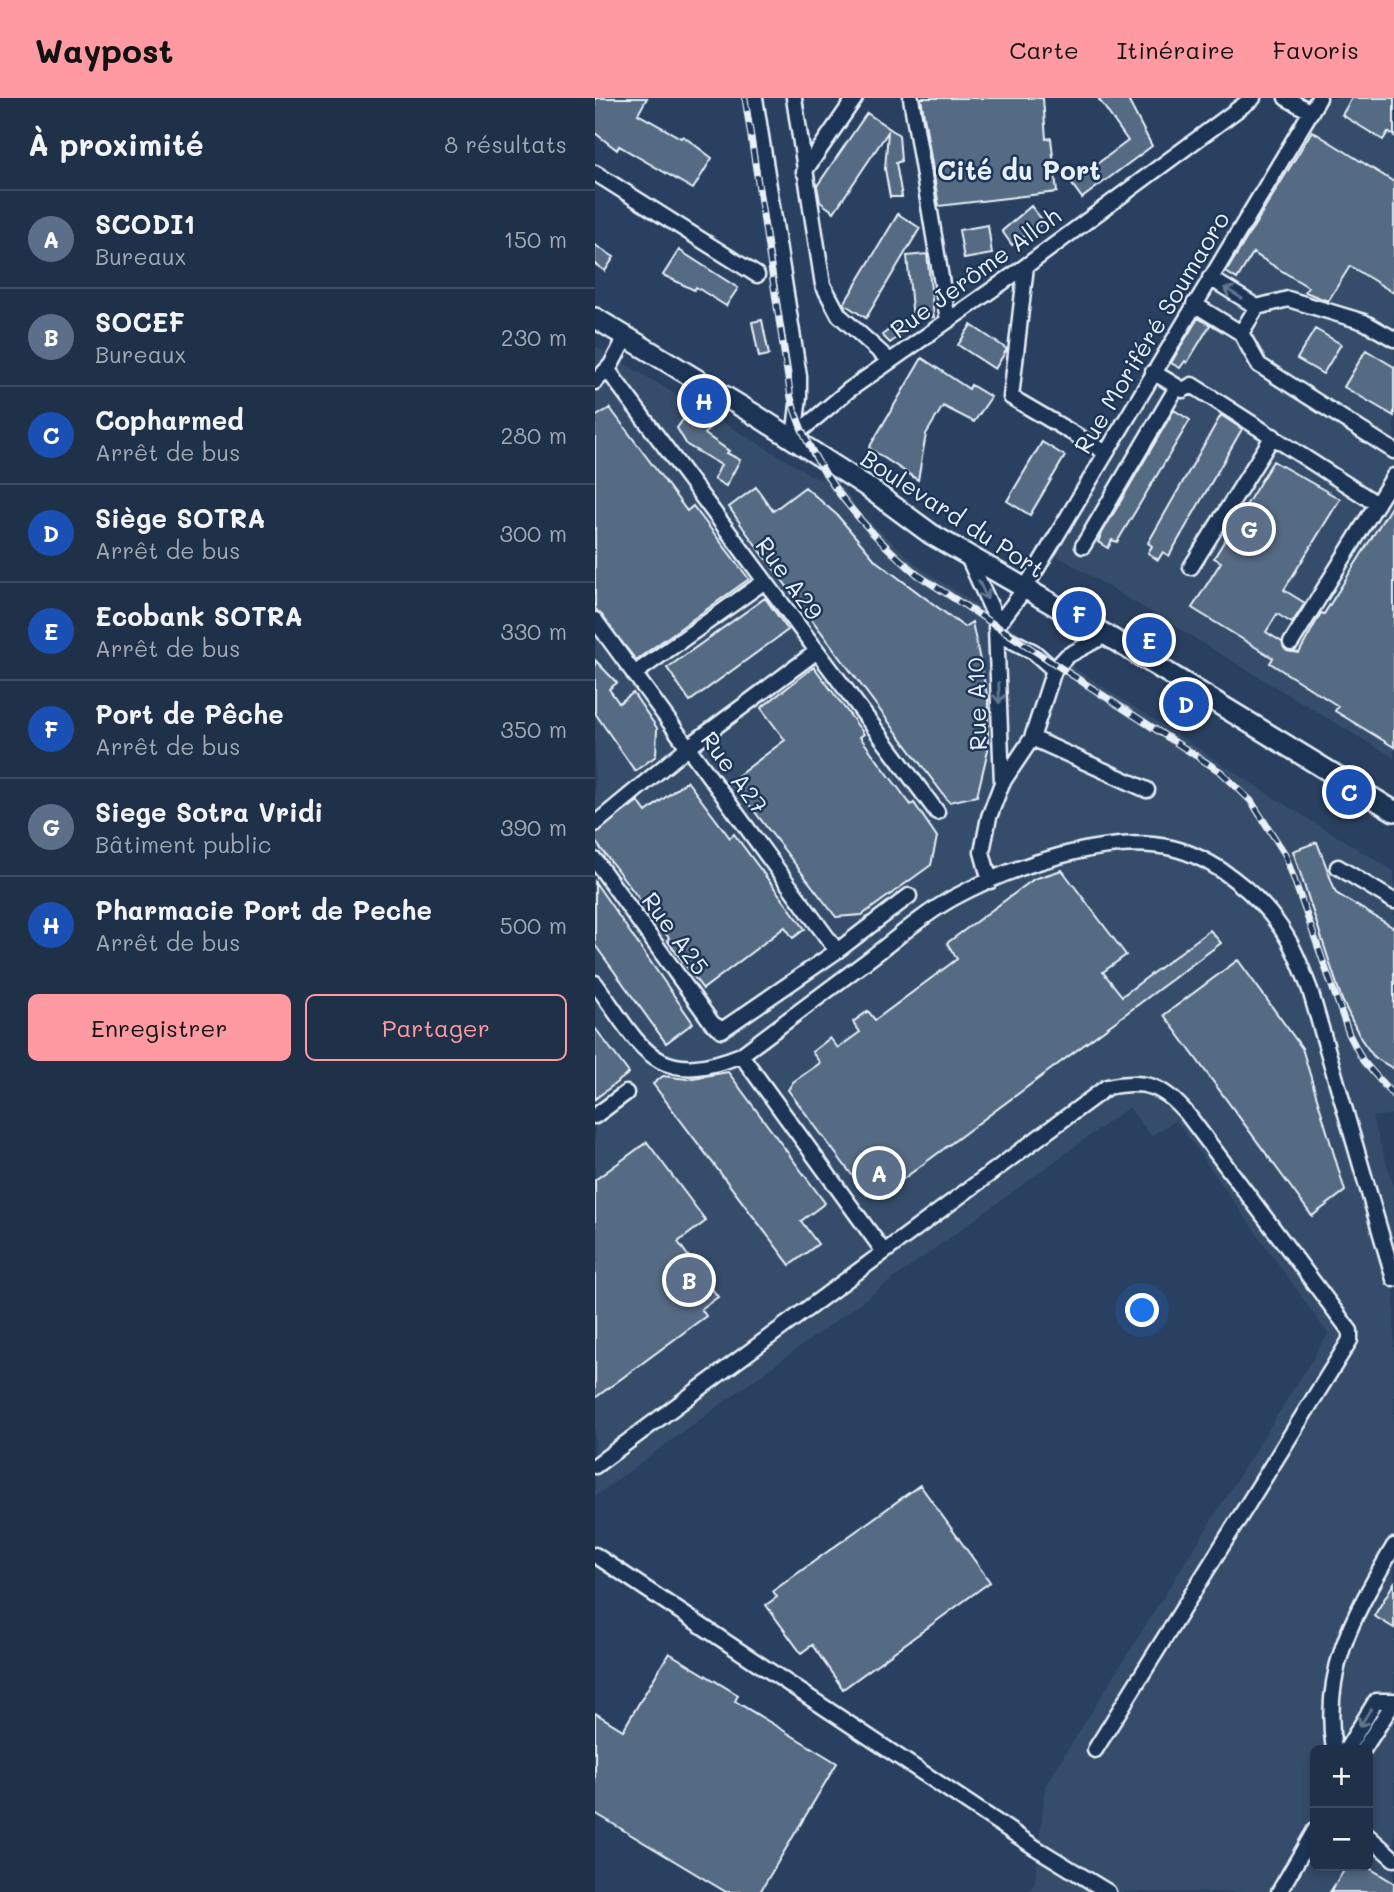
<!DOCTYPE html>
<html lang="fr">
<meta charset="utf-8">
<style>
:root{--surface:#1f3049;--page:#2c3c53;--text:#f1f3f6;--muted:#a1a9b4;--line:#3c4b61;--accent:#ff9aa2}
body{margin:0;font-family:Mali,sans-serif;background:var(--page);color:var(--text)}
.controls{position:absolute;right:21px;bottom:21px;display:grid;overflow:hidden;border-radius:10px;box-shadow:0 4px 10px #0003}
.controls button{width:63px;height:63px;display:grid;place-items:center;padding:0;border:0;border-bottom:2px solid var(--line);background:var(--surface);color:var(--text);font:35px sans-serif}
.you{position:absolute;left:548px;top:1213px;width:24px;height:24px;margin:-18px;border:5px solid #fff;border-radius:50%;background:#1a73e8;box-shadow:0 0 0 10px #1a73e833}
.badge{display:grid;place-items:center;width:46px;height:46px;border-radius:50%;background:var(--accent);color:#fff;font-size:23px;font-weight:700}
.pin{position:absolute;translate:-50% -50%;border:4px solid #fff;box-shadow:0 2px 7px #0006}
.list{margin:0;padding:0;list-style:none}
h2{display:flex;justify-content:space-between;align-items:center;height:91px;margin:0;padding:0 28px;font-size:30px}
h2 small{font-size:23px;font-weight:400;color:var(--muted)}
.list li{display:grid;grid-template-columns:46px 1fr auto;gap:21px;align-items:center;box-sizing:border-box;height:98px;padding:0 28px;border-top:2px solid var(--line)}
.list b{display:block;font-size:26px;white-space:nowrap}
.list p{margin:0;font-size:23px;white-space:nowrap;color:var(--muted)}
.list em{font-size:23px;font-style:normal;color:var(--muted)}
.actions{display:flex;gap:14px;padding:21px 28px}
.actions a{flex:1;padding:16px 0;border:2px solid var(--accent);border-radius:10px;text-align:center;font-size:24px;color:var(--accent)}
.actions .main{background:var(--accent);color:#111}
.map{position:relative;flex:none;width:799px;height:1794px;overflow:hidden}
header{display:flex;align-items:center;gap:42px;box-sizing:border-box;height:98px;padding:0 35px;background:var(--accent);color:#111}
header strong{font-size:33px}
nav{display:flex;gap:38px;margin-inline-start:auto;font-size:24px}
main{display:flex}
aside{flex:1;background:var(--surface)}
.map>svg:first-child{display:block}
</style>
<header>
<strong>Waypost</strong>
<nav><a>Carte</a><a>Itinéraire</a><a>Favoris</a></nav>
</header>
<main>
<aside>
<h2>À proximité<small>8 résultats</small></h2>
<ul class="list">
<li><span class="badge" style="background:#5c6f8a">A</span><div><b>SCODI1</b><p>Bureaux</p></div><em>150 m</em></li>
<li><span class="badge" style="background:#5c6f8a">B</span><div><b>SOCEF</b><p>Bureaux</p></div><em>230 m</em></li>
<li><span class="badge" style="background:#1a4fb4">C</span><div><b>Copharmed</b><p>Arrêt de bus</p></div><em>280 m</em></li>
<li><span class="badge" style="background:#1a4fb4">D</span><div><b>Siège SOTRA</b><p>Arrêt de bus</p></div><em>300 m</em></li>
<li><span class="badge" style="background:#1a4fb4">E</span><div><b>Ecobank SOTRA</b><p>Arrêt de bus</p></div><em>330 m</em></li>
<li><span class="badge" style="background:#1a4fb4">F</span><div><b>Port de Pêche</b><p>Arrêt de bus</p></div><em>350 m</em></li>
<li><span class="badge" style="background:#5c6f8a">G</span><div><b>Siege Sotra Vridi</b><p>Bâtiment public</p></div><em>390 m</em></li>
<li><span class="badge" style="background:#1a4fb4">H</span><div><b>Pharmacie Port de Peche</b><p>Arrêt de bus</p></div><em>500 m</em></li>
</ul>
<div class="actions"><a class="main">Enregistrer</a><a>Partager</a></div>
</aside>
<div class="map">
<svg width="799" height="1794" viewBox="0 0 799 1794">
<rect width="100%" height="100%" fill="#294061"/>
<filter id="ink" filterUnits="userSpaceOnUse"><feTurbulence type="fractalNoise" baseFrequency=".0143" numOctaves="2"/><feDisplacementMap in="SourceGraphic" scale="14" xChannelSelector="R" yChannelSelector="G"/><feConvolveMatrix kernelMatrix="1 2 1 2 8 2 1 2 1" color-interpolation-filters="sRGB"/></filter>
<g filter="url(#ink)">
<path fill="#364d6b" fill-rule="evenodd" d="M733,0H799V660L459,456Z
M0,248L216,377L248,390L266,416L327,471L684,703L799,773V1016L777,1019L799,1089V1794H434L440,1784L450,1688L733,1236L581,1022L556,1038L534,1009L0,1398ZM720,1652H773V1768H720Z"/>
<path fill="#556a83" stroke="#e8f1f8" stroke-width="2" d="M0,0H52L43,16L86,40L88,38L117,60L98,91L24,48L22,52L0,35Z
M326,0H448L451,41L456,40L462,94L344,108Z
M503,0H532L557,48L487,100L476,85L533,43Z
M757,0H799V38L793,34L788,42L747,17Z
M272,15L304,37L306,63L301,65L307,99H295L290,71L293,34L239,114L225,104L222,88Z
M717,33L799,84V195L755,168L733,203L710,194L713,189L658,155L642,181L631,174Z
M436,108L449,124L417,147L407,133Z
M303,116L325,130L271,220L249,206Z
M393,127L397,156L369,161L364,132Z
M0,147L19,159L10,173L0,166Z
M84,152L143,190L131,208L101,189L99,192L68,177Z
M332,156L339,219L318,221L312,158Z
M603,220L615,227L592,265L590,263L585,270L576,265Z
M167,222L174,257L164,259L157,224Z
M307,222L315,230L295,245L287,237Z
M376,227L412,251L400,271L363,247Z
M720,231L746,246L728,276L702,261Z
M771,252L799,269V318L749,289Z
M327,260L374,291L376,287L396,299L379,324L348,308L331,336L323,382L274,350Z
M15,310L92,413L98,408L154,481L41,562L0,510V319Z
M579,312L595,322L522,444L517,442L513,450L503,444L507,435Z
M92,316L114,330L110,336L134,353L132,355L145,362L131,388L119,381L126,367L92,347L82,330Z
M626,317L647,331L574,458L568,454L563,462L553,455L557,448L553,445Z
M447,344L470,358L435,417L412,403Z
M678,363L745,401L689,492L710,505L697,525L682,516L671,534L687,544L692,553L704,555L726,515L729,516L799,404V649L740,613L743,608L675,565L678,560L597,510L626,464L619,460Z
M161,389L178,413L210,389L242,417L281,463L369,529L377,524L393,601V652L382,698L354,704L151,434L134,409Z
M170,500L193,532L95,603L72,570Z
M0,562L22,585L14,591L24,605L38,595L62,630L61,658L40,673L0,615Z
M219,569L269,636L265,639L316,707L319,705L342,739L336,767L267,817L241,819L136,683L190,642L166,610Z
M92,683L135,740L139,736L210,831L198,840L190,829L108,891L72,842L74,840L0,743V735L43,703L51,714Z
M722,744L741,795L799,830V971L779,959L766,941L747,902L698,753Z
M467,772L531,857L508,874L527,898L615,832L626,845L288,1096L272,1097L193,992L198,984L225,965L217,954L235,940L243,950L265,934L258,924L273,913L280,922L362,861L352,845L439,781Z
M0,784L98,925L71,945L0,847Z
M643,862L707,950L750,1093L717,1118L569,917Z
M0,930L34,975L0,1001Z
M133,974L230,1105L206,1123L223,1146L195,1167L58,986L68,978L92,981Z
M52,1044L111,1123L83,1144L123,1199L106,1211L111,1218L0,1300V1082Z
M325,1387L395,1484L248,1591L217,1547L206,1555L171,1507L182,1499L178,1493Z
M799,1485V1530L779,1518Z
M74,1555L143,1597L140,1603L242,1665L165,1794H131L0,1715V1615L28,1632Z
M752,1768H771L799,1785V1794H735Z"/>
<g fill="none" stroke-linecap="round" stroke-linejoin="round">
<defs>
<path id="minor" d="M160,0L204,278V298L199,341
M199,0L228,187L244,217L295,263
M316,0L353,222
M691,0L716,14
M209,74L260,0
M0,75L162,177
M431,168L416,299L510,354
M615,180L662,209
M599,206L646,235L664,267L799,353
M646,235L662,209L693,201L769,224L799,241
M12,271L342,714
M558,274L588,292L597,287L782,406
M0,284L16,267L31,239
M199,338L254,292L431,168L658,0
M488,448L582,289
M373,459L403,525
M596,469L678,338
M0,522L242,853
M402,535L439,554L459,572
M696,545L799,378
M39,576L170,483
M437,640L552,692
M407,685L401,529L429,492L724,0
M0,726L93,649L221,554
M0,762L117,925L127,932L242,853L314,798
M743,769L799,803
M395,783L387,754L394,719L407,685L437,640L459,572L472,558L511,537
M0,885C46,948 59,992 146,957C189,925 233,892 277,859C303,839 329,816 358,800C415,769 513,735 577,750C619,760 662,795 686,830C699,849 707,871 715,892L799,1181
M146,957L289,1154
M0,1018L31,995
M0,1368L512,989C549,981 568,987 593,1017L755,1233V1242L500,1652
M0,1457L441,1750L513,1794
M739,1652C726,1570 760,1516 799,1448
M751,1652L781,1603H799
M768,1652L799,1604
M773,1738L799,1761
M684,1794L720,1732"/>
<path id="major" d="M0,220L162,318L271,388L336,436L511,537L799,713"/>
</defs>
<use href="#minor" stroke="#e8f1f8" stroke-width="19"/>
<use href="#major" stroke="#e8f1f8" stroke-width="24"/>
<use href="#minor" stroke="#1d3557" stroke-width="14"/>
<use href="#major" stroke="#1d3557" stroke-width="19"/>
<defs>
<path id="rail" d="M150,0L196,300C215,371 268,431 323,477L626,674L656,703L690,756L754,936L768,963L799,998"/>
</defs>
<use href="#rail" stroke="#e8f1f8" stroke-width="7"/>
<use href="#rail" stroke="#1d3557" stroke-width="4.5" stroke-dasharray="13" stroke-linecap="butt"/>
</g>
<defs><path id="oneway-shaft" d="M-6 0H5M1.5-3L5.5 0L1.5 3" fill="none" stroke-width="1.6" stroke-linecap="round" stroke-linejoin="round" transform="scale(1.75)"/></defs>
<g stroke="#64778f">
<use href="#oneway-shaft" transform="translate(638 195) rotate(-149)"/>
<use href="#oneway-shaft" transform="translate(388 492) rotate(65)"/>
<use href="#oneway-shaft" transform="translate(404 595) rotate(88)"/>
<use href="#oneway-shaft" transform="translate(770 1620) rotate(122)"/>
</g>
</g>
<g text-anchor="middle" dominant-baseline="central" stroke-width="5" stroke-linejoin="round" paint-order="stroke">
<g font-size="24" fill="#e8f1f8" stroke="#1d3557">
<text transform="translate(380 174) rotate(-36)">Rue Jerôme Alloh</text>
<text transform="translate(556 234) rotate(-59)">Rue Moriféré Soumaoro</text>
<text transform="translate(358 415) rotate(33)">Boulevard du Port</text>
<text transform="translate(195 480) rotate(54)">Rue A29</text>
<text transform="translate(381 606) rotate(-92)">Rue A10</text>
<text transform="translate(140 674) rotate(54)">Rue A27</text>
<text transform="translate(81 835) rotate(54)">Rue A25</text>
</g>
<g font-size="26" font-weight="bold" fill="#e8f1f8" stroke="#1d3557">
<text x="424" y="72">Cité du Port</text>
</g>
</g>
</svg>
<div class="controls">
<button>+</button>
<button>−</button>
</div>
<div class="you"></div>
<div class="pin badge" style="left:284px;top:1075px;background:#5c6f8a">A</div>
<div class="pin badge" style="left:94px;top:1182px;background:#5c6f8a">B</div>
<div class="pin badge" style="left:754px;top:694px;background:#1a4fb4">C</div>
<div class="pin badge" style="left:591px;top:606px;background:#1a4fb4">D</div>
<div class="pin badge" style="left:554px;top:542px;background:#1a4fb4">E</div>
<div class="pin badge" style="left:484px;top:516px;background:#1a4fb4">F</div>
<div class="pin badge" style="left:654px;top:431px;background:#5c6f8a">G</div>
<div class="pin badge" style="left:109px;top:303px;background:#1a4fb4">H</div>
</div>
</main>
